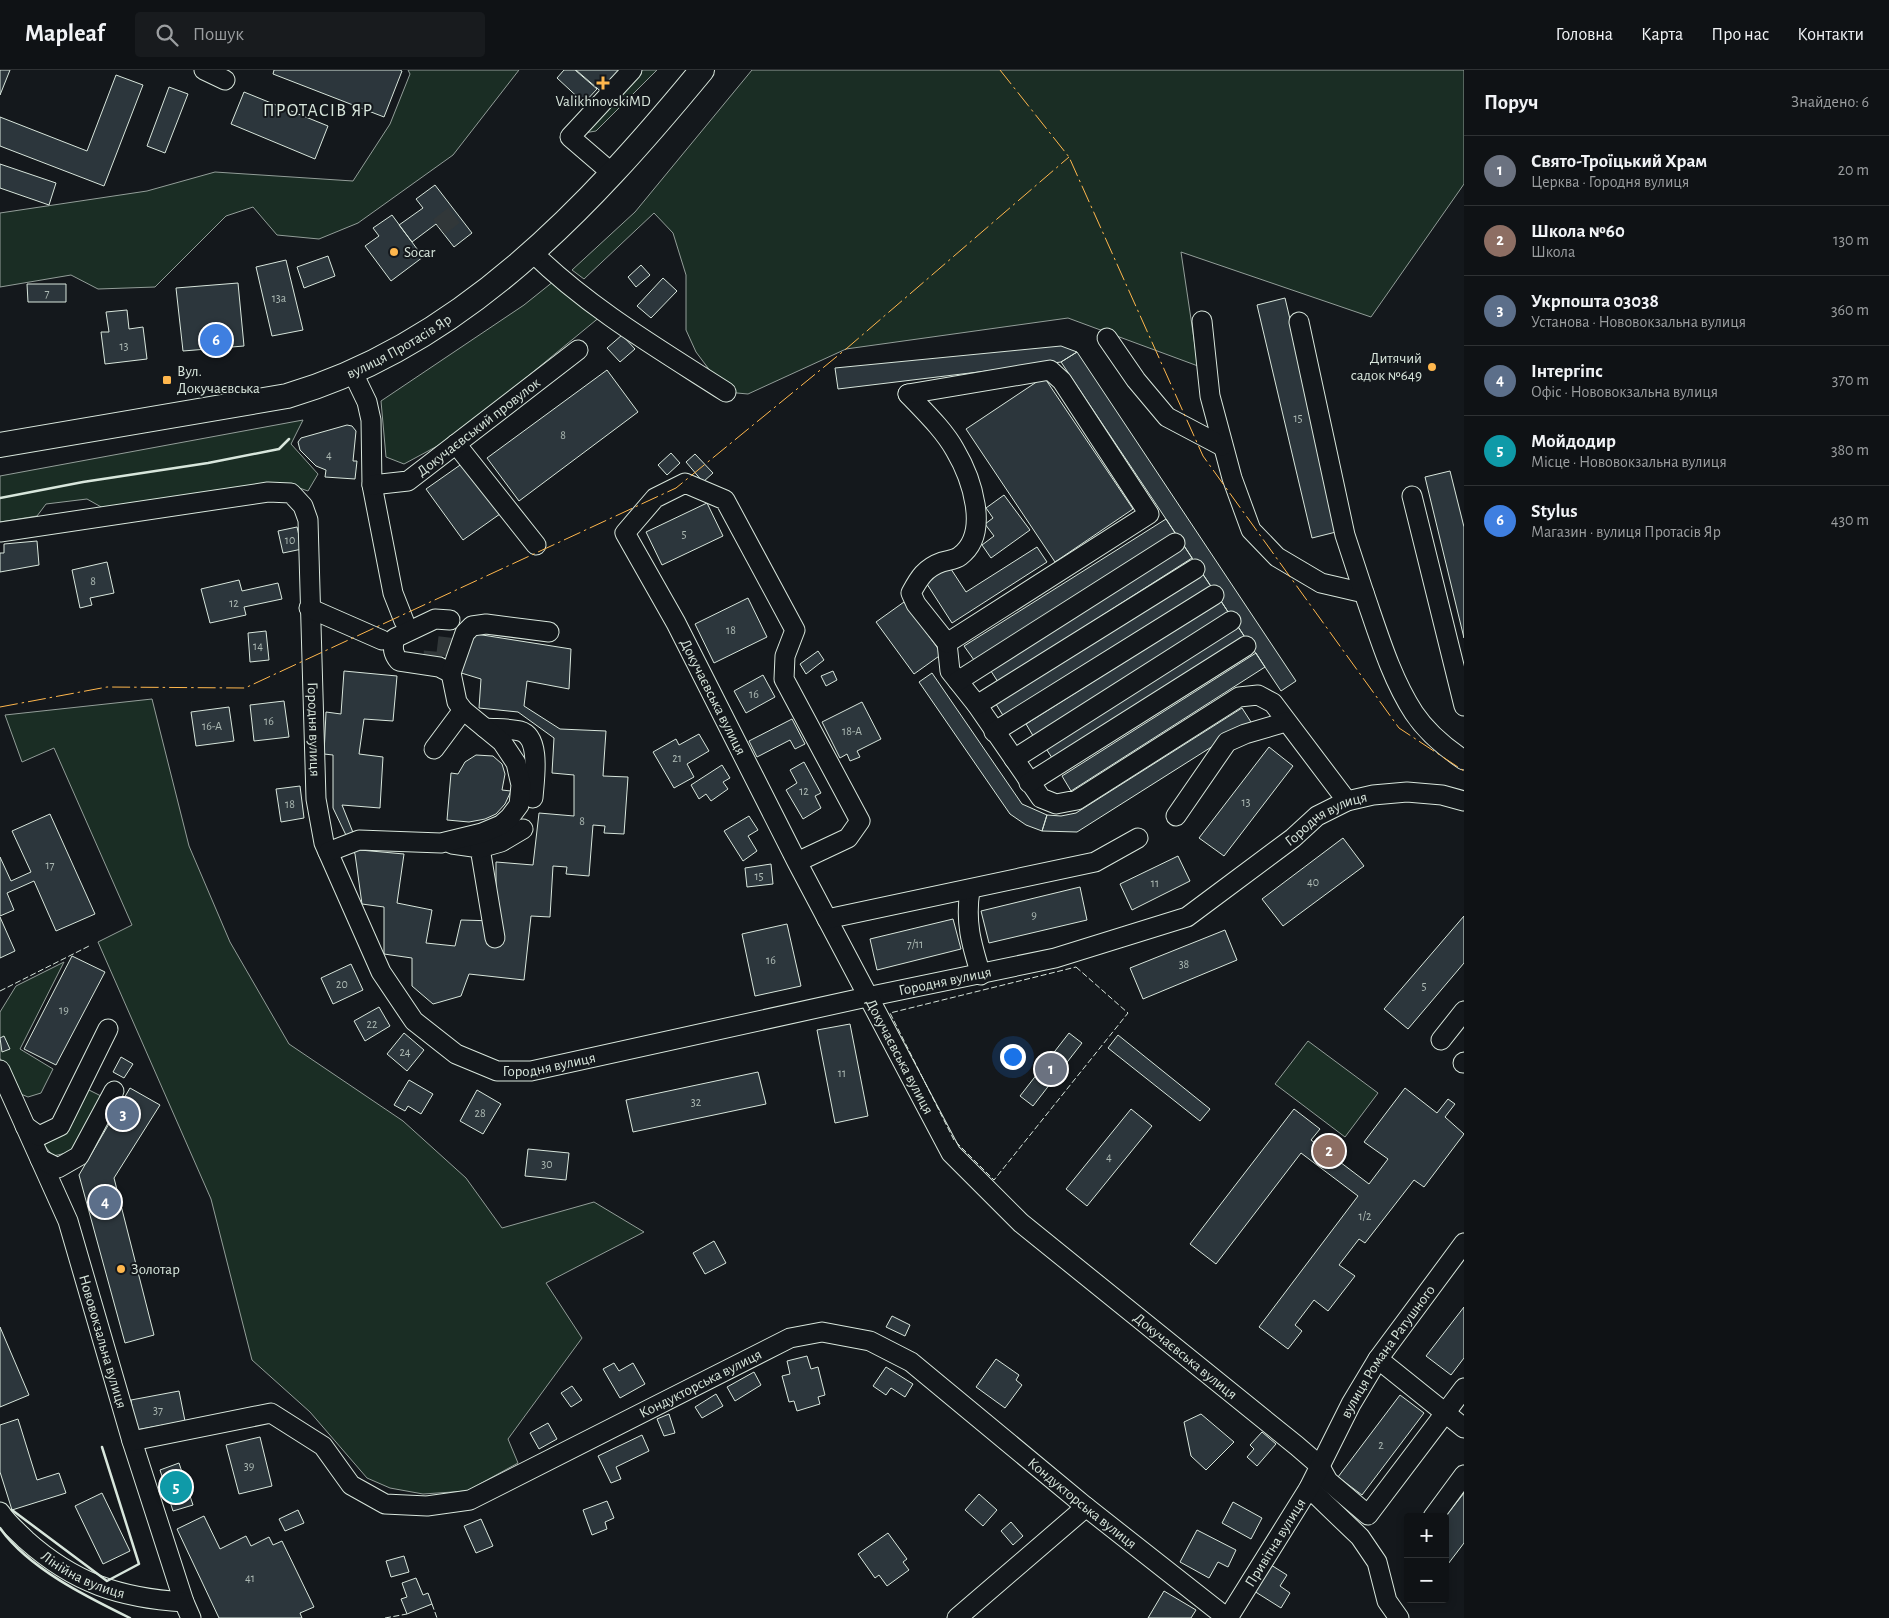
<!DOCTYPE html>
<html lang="uk">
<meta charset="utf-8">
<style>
:root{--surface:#0f1215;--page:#181b1e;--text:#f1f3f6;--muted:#9b9ea0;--line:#2f3234;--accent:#ffb74d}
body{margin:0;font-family:"Alegreya Sans",sans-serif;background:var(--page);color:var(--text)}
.controls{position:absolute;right:15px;bottom:15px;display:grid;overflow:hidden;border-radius:5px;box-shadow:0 2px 8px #0003}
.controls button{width:45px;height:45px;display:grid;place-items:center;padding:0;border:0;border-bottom:1px solid var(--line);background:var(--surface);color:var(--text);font:25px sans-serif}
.you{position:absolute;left:1012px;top:986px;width:18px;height:18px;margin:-12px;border:4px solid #fff;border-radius:50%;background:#1a73e8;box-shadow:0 0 0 8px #1a73e833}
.badge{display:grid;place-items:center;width:32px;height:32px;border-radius:50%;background:var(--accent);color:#fff;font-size:16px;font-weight:700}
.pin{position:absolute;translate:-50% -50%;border:2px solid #fff;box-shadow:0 1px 5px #0006}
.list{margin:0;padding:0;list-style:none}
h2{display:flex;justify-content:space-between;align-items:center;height:65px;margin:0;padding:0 20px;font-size:21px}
h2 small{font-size:16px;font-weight:400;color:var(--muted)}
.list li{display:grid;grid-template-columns:32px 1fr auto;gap:15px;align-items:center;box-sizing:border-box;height:70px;padding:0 20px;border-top:1px solid var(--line)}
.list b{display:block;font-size:19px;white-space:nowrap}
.list p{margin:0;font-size:16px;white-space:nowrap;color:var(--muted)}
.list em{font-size:16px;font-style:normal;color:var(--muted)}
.icon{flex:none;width:28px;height:28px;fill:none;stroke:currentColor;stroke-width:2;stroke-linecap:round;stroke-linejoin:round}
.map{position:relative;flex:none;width:1464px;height:1548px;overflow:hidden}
header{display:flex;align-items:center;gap:30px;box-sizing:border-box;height:70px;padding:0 25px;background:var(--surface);border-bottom:1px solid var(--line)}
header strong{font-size:24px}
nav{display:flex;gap:28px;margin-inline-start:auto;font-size:18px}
.search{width:350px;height:45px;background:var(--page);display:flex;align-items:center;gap:12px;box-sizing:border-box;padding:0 18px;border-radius:5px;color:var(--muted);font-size:19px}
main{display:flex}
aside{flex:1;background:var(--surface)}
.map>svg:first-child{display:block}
</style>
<header>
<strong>Mapleaf</strong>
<div class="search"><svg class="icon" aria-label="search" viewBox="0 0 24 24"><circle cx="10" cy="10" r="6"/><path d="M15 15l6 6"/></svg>Пошук</div>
<nav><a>Головна</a><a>Карта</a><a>Про нас</a><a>Контакти</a></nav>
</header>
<main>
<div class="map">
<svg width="1464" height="1548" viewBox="0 0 1464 1548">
<rect width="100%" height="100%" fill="#14181c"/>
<path fill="#1a2d24" stroke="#939e99" d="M408,0H519L453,85L358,153L319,169L277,165L253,137L226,146L155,217L98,219L71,205L0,217V143L147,121L215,102L353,111L390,54L410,4Z
M638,0H657L596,61L578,64Z
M752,0H1464V114L1371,247L1181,182L1198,296L1068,248L846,279L748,324L726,322L696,282L686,260V205L673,163L654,143L584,209L572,200L635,142Z
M554,211L601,246L454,367L404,394L386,387L381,331L524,235Z
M303,350L291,374L318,404L308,421L288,414L103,438L87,429L46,434L37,446L0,452V406Z
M152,629L189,776L230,872L289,974L403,1051L466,1108L502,1158L594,1132L644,1162L546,1213L582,1268L508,1369L518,1393L467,1421L423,1424L390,1418L367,1408L310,1342L252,1290L211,1129L98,872L132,855L54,678L22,692L5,645Z
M64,892L20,979L53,999L41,1023L28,1027L16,1022L0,988V942L16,916Z
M1308,971L1378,1023L1345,1067L1275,1014Z
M87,1019L105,1028L71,1082L53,1086L44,1075L64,1063Z"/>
<path fill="#2c363c" stroke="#d8e6dc" d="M0,0H10L0,25Z
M274,0H400L402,1L384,47L273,4Z
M564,0H575L597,19L584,33L557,8Z
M576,0H627L605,25Z
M116,5L143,15L104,116L0,76V47L87,81Z
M169,17L188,24L165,83L147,76Z
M244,22L328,56L315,89L231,54Z
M0,94L56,113L49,135L0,118Z
M435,115L472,163L454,177L436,154L412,172L399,155L423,138L416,129Z
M392,145L423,187L391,211L365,176L379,166L373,158Z
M328,186L335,206L304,218L297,197Z
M286,190L303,260L272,266L256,197Z
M641,195L650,205L636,217L628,207Z
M663,208L677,221L651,248L637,236Z
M238,213L244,276L183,281L176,218Z
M27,214H66V232H28Z
M1285,228L1340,461L1312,468L1257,235Z
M127,240L129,259L143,257L147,289L105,294L101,262H109L106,242Z
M622,265L635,279L620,292L607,278Z
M1061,276L1077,282L1061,292L838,319L835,298Z
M1077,282L1296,611L1281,621L1061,292Z
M607,300L638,342L519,431L487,388Z
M1044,307L1133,439L1055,492L966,359Z
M347,355L352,356L356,361L353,391H357L355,409L325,407L326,400L316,396L300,380L298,372L301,368Z
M671,383L680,393L667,405L658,395Z
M695,384L713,403L703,412L686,392Z
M463,393L500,444L463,470L426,419Z
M1450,401L1464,457V568L1425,407Z
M1004,425L1030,460L991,488L982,475L994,466L985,454L993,448L986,438Z
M707,433L723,466L662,495L646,462Z
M1166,449L1175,463L974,590L964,576Z
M297,457L302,479L283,483L278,461Z
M37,471L39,495L0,502V483H4V474Z
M1183,474L1192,488L998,612L989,598Z
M1037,477L1047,492L952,553L925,511L949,496L966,522Z
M107,492L114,523L90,528L92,535L80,538L72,500Z
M1202,503L1212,518L1004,647L994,631Z
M239,510L242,521L278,513L282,529L244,537L246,545L210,553L201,519Z
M748,528L767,567L714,593L695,554Z
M1221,531L1230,545L1035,669L1026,654Z
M904,532L942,584L914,604L876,552Z
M1237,555L1246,569L1054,691L1045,677Z
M266,561L269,590L250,592L248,563Z
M457,561L571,579L569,619L527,611L524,636L560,659L606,661L603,706L628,707L624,764L604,763L605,756L593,755L589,806L566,804L567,797L553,796L550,847L531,846L524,910L469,904L461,926L433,934L412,916V888L384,884V837L362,834L355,784L333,738V685L324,684L326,642L341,644L344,601L397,606L393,651L364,649L359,684L383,687L380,738L342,735L360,780L404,784L397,833L432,840L426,873L455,876L461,850L496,851V792L533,795L539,743L574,746V705L552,703L554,668L518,642L479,638L481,609L458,602Z
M818,581L824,590L806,604L800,594Z
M1256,583L1265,597L1071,721L1062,706Z
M833,601L837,610L826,616L821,606Z
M932,603L1022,734L1047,745L1042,761L1026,755L1010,744L919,612Z
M763,605L775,627L746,643L734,621Z
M284,631L289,667L254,671L250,635Z
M862,632L881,669L857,681L860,687L850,691L847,684L840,688L822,652Z
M229,637L234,671L196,676L191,642Z
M1242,638L1251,652L1077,762L1042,761L1047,745L1061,746L1076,743Z
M792,649L805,674L795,679L790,670L757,687L749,671Z
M699,664L709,681L687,694L694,707L674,718L653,682L676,669L679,675Z
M1269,677L1293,696L1224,786L1199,768Z
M476,685L493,686L502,694L505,704L502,720L511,721L505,734L496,744L485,749L469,752L447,750L451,703L458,704L465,692Z
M804,692L821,723L815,726L821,738L803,749L786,720L797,713L790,700Z
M722,695L730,708L723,712L728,719L711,731L706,724L699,729L691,715Z
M300,716L304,748L281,752L276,719Z
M50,744L95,844L56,861L34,811L7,823L14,840L0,846V787L11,811L31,802L12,761Z
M749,746L758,760L748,766L757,781L743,791L724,761Z
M1343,768L1364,796L1283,856L1262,829Z
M1178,786L1190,811L1132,840L1120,814Z
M771,794L773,814L747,817L745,798Z
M1080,817L1087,850L989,873L981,841Z
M1464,846V893L1408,959L1384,939Z
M0,847L15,881L0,888Z
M953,849L961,879L877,900L870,869Z
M787,854L801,916L755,926L742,864Z
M1225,860L1237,890L1143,929L1130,898Z
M72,886L105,902L56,995L24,979Z
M351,894L363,920L333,934L321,908Z
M379,937L390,956L365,971L354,951Z
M850,954L868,1046L835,1053L817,960Z
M404,963L424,980L407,1001L387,984Z
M1069,963L1082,973L1033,1036L1020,1026Z
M1118,965L1210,1039L1200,1051L1108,978Z
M4,966L10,979L2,982L0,968Z
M121,987L133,994L124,1008L113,1002Z
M758,1002L766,1034L633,1062L626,1030Z
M409,1010L433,1024L421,1044L408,1036L405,1041L394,1035Z
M130,1018L160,1035L114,1108L154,1265L125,1273L79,1105Z
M1405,1018L1437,1043L1448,1029L1455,1034L1445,1047L1464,1064L1424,1117L1414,1110L1365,1173L1359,1169L1339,1195L1355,1206L1328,1241L1314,1230L1295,1255L1302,1261L1288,1279L1259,1257L1358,1126L1301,1083L1216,1194L1190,1174L1294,1039L1320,1059L1311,1070L1369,1114L1388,1089L1364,1072Z
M477,1020L501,1034L483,1064L460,1051Z
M1131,1039L1152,1056L1087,1136L1066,1119Z
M528,1079L569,1083L566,1110L525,1106Z
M714,1171L726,1193L705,1204L693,1183Z
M1464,1237V1288L1451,1305L1426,1286Z
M892,1246L910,1255L905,1266L886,1257Z
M0,1257L29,1325L0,1337Z
M807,1286L811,1299L818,1297L825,1325L818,1327L820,1334L797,1341L794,1331L789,1332L782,1306L790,1304L787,1291Z
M996,1289L1019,1305L1016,1310L1022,1315L1005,1338L976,1317Z
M614,1293L619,1301L633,1293L645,1314L620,1328L603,1299Z
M886,1297L913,1314L905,1327L891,1318L886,1325L873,1316Z
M754,1302L761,1315L735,1331L727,1317Z
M572,1316L582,1330L571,1337L561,1323Z
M179,1321L185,1351L136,1360L131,1330Z
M716,1324L723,1336L702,1348L695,1337Z
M1400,1325L1424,1343L1362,1425L1338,1407Z
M669,1344L675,1363L664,1366L657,1349Z
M1201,1344L1234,1372L1206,1400L1191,1386L1184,1352Z
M18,1349L37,1410L59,1403L66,1423L12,1440L0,1402V1355Z
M548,1353L557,1369L539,1379L530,1363Z
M1262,1362L1276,1374L1257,1396L1247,1387L1254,1379L1250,1375Z
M642,1365L649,1381L616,1397L621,1409L611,1413L598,1386Z
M260,1367L272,1416L239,1424L226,1375Z
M179,1393L193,1435L173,1441L160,1400Z
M102,1423L130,1481L103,1494L75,1436Z
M1464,1423V1473L1445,1498V1447Z
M979,1424L997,1440L983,1456L965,1440Z
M607,1431L614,1448L605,1452L607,1459L592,1465L583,1440Z
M1233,1432L1262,1448L1251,1469L1222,1453Z
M298,1440L304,1453L285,1461L279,1449Z
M204,1446L220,1479L246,1466L251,1476L269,1467L273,1475L282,1471L314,1537L300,1543L302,1548H219L177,1459Z
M481,1449L493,1476L476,1483L464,1456Z
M1011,1452L1023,1466L1013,1475L1001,1461Z
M1197,1460L1236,1480L1228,1497L1218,1492L1209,1508L1180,1492Z
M888,1463L907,1489L903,1492L909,1500L887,1516L879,1505L875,1508L858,1484Z
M404,1486L409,1502L391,1507L386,1491Z
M1271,1495L1287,1505L1280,1516L1290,1523L1281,1538L1254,1521Z
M416,1508L423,1525L428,1523L432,1534L407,1544L401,1529L407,1527L402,1513Z
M1164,1521L1196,1540L1191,1548H1148Z"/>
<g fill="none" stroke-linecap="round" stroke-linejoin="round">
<path stroke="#313739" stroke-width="19" stroke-dasharray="19 9" stroke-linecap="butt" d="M439,157L457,143
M423,590L445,592L450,550"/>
<defs>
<g id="minor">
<path d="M204,0L225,10"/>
<path d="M613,104L570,67L632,0"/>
<path d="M532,182C589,238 659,279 726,322"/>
<path d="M1202,251L1210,326L1232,408L1251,460L1277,487L1321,513L1364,523C1378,563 1391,608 1414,643C1426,661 1446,678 1464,690"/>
<path d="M1299,252L1345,465L1364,523"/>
<path d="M1107,268L1136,310L1167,347L1222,376"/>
<path d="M353,303L367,332L371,350L372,415L393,523L404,551"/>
<path d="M908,324C924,341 944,360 955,380C971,407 991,463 960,486C955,490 948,490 942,492C925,498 919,508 911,523L916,534L947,573L950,601L977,635L1041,728L1056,734L1077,730L1239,627L1258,625L1273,633L1347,731"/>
<path d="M908,324L1050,300L1062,311L1149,444L947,573"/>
<path d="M456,374L536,475"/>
<path id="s1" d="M372,415L408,411L578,280"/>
<path d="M1412,426L1464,636"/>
<path id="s2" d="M0,462L268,422L291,423L303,436L308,450L316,729L324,773L381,902L414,951L456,984L497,1001H531L867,927L1055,888L1187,847L1293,768L1317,746L1347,731L1373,725L1407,722L1442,725L1464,731"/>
<path d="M309,538L382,570"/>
<path d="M450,550L435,549L395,568C392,578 393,584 399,591L439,597L451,603"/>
<path d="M958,611L1175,473"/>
<path d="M977,635L1195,499"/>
<path d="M485,658C496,659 509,658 520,661C542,667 534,711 533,728"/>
<path d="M994,662L1214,525"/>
<path d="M434,679L463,640"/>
<path d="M1014,689L1231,551"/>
<path d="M1029,713L1246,576"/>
<path d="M1176,746L1227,672L1245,664L1286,652"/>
<path d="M452,774L480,778L495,868"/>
<path d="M480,778L501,772L523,759"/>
<path d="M328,782L359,770L441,773L482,763L501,755L510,747L519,735L521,715L516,693L502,672L463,640L457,632L451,603L465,563L472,556L486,554L549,562"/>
<path id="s3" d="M797,792L848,768L860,751L784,609L785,586L795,560L725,430L685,413L655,428L625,463L676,553L797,792L951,1083L1021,1153L1297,1376L1319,1395L1328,1411L1368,1445L1464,1318"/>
<path d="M970,820C965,852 971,873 981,905"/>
<path d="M827,849L1095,792L1138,768"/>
<path d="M1441,970L1464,941"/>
<path d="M1463,993L1464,992"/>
<path id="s4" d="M0,1000L68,1151L132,1371L184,1532L191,1548"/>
<path d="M25,1056L39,1066L60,1056L108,959"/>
<path d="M40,1089L58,1098L79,1086L114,1021"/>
<path d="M1378,1289L1464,1358"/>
<path id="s5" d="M132,1371L271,1343L323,1376L351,1415L385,1434L427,1436L470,1430L790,1268L822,1262L870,1271L911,1292L1086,1437L1227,1548"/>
<path d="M1309,1418L1360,1467L1377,1492L1387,1531L1399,1548"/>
<path id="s6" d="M0,1442C7,1453 17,1461 26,1470C74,1513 120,1528 184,1532"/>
<path d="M1433,1447L1464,1405"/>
<path d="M957,1548L1086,1437"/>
<path id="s7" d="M1228,1548L1309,1418L1351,1334L1378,1289L1464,1173"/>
</g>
<g id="major">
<path id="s8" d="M0,375L287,326C461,275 590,136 702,0"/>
</g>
</defs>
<use href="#minor" stroke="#d8e6dc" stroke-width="21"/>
<use href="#major" stroke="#d8e6dc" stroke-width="26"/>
<use href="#minor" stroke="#14181c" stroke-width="19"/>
<use href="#major" stroke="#14181c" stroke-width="24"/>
<path stroke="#d8e6dc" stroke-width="1" stroke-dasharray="6 2.5" stroke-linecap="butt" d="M1076,897L1128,943L994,1110L954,1070L890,943Z
M0,921L91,875
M432,1534L437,1548
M385,1548L407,1544"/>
<path stroke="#d8e6dc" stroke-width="2.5" d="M0,428L83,412L208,393L279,379L289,369
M12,1440L107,1511L139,1494L102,1377
M0,1458C28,1498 87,1527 130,1548"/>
<path stroke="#ffb74d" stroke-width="1" stroke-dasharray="18 4 2.5 4" stroke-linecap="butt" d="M1000,0L1069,87L1203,386L1399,658L1464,701
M0,637L107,617L245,618L676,418L846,279L1069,87"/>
</g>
<g fill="#ffb74d" stroke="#14181c" stroke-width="2">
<path d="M600.5 5.5h5v5h5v5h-5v5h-5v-5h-5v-5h5z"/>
<circle cx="394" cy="182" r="5"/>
<circle cx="1432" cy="297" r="5"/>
<rect x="162" y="305" width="10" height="10" rx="2.5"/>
<circle cx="121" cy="1199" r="5"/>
</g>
<g text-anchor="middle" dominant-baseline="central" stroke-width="4" stroke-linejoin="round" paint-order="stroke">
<g font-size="12" fill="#adbab4">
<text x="47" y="223">7</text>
<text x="279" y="228">13а</text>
<text x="124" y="276">13</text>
<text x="1298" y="348">15</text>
<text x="563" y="365">8</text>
<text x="329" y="385">4</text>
<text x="684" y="464">5</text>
<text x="290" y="470">10</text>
<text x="93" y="511">8</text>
<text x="234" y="533">12</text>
<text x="731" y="560">18</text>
<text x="258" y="576">14</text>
<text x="754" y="624">16</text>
<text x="269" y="651">16</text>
<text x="212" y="656">16-А</text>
<text x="852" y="661">18-А</text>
<text x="677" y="688">21</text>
<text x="804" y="721">12</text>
<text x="1246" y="732">13</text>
<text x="290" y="734">18</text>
<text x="582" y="751">8</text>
<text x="50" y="795">17</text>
<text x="759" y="806">15</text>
<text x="1313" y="812">40</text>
<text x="1155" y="813">11</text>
<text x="1034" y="845">9</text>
<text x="915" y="874">7/11</text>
<text x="771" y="890">16</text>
<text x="1184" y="894">38</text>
<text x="342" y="914">20</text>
<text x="1424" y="916">5</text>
<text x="64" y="940">19</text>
<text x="372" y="954">22</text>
<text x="405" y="982">24</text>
<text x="842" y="1003">11</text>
<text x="696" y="1032">32</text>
<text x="480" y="1043">28</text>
<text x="1109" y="1087">4</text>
<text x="547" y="1094">30</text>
<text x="1365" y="1146">1/2</text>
<text x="158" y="1340">37</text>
<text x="1381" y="1375">2</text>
<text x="249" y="1396">39</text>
<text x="250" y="1508">41</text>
</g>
<g font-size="15" fill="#d8e6dc" stroke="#14181c" text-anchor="start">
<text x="603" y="31" text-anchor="middle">ValikhnovskiMD</text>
<text x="404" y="182">Socar</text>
<text x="1422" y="288" text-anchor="end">Дитячий<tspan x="1422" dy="17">садок №649</tspan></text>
<text x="177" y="301">Вул.<tspan x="177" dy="17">Докучаєвська</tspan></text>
<text x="131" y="1199">Золотар</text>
</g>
<g font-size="15" fill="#d8e6dc" stroke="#14181c">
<text stroke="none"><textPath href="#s8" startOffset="414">вулиця Протасів Яр</textPath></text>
<text stroke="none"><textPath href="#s1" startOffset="125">Докучаєвський провулок</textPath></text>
<text stroke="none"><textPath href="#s3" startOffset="746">Докучаєвська вулиця</textPath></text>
<text stroke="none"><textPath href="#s2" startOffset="536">Городня вулиця</textPath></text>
<text stroke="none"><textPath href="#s2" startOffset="1828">Городня вулиця</textPath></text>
<text stroke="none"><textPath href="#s2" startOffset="1406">Городня вулиця</textPath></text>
<text stroke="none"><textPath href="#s3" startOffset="1151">Докучаєвська вулиця</textPath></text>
<text stroke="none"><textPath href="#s2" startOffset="1001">Городня вулиця</textPath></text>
<text stroke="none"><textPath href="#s4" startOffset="291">Нововокзальна вулиця</textPath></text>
<text stroke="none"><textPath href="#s7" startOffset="311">вулиця Романа Ратушного</textPath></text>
<text stroke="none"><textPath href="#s3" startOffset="1571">Докучаєвська вулиця</textPath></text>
<text stroke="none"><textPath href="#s5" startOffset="634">Кондукторська вулиця</textPath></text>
<text stroke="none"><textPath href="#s5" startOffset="1084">Кондукторська вулиця</textPath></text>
<text stroke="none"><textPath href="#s7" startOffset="89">Привітна вулиця</textPath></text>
<text stroke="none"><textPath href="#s6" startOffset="106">Лінійна вулиця</textPath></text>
</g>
<g font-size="18" letter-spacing="1" fill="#d8e6dc" stroke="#14181c">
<text x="318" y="41">ПРОТАСІВ ЯР</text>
</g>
</g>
</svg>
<div class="controls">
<button>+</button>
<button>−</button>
</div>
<div class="you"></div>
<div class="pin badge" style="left:1051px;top:999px;background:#6b7280">1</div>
<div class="pin badge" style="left:1329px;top:1081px;background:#8d6e63">2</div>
<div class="pin badge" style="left:123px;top:1044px;background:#5c6f8a">3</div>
<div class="pin badge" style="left:105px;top:1132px;background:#5c6f8a">4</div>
<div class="pin badge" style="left:176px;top:1417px;background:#0f9aa8">5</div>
<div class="pin badge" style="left:216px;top:270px;background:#3f7fe0">6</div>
</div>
<aside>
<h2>Поруч<small>Знайдено: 6</small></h2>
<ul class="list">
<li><span class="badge" style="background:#6b7280">1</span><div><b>Свято-Троїцький Храм</b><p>Церква · Городня вулиця</p></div><em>20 m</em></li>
<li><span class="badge" style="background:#8d6e63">2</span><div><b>Школа №60</b><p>Школа</p></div><em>130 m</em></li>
<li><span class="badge" style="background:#5c6f8a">3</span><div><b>Укрпошта 03038</b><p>Установа · Нововокзальна вулиця</p></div><em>360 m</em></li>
<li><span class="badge" style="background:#5c6f8a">4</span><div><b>Інтергіпс</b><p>Офіс · Нововокзальна вулиця</p></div><em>370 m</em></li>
<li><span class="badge" style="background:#0f9aa8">5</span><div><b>Мойдодир</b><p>Місце · Нововокзальна вулиця</p></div><em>380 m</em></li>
<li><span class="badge" style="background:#3f7fe0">6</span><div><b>Stylus</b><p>Магазин · вулиця Протасів Яр</p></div><em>430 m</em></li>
</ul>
</aside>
</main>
